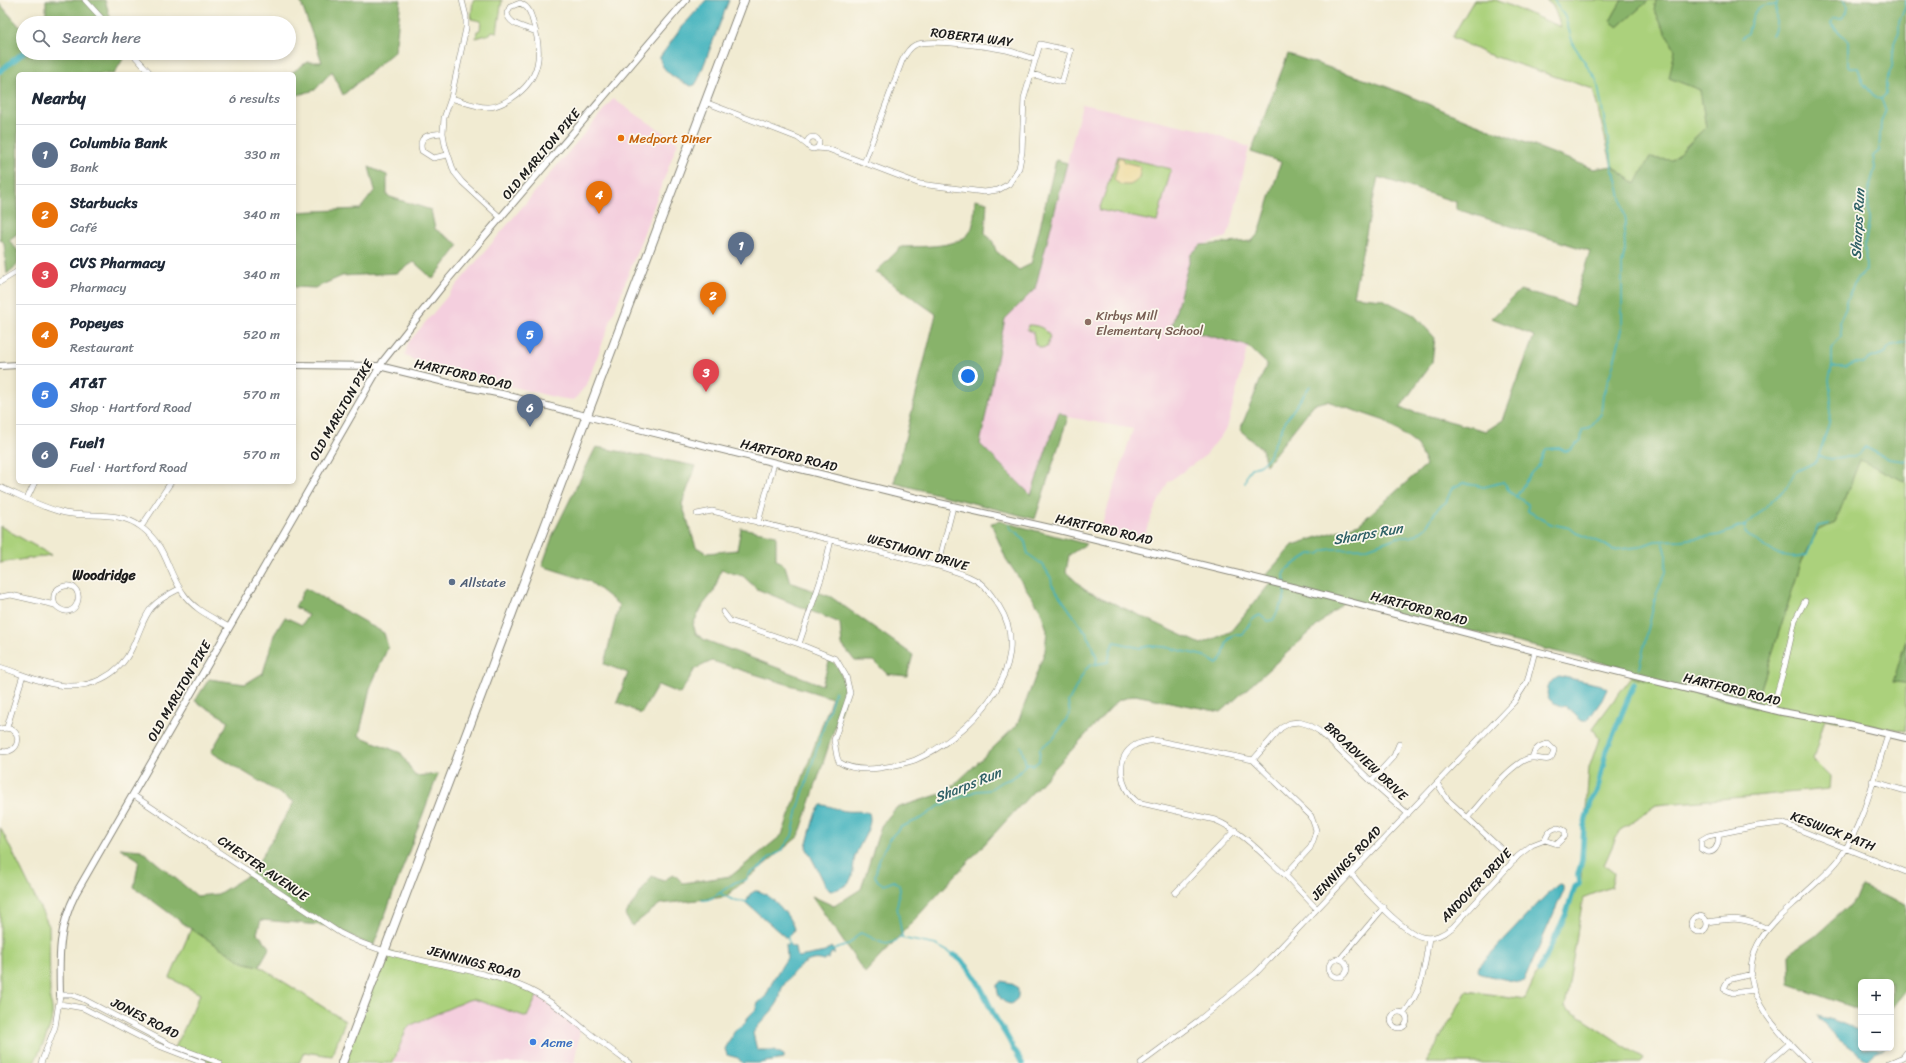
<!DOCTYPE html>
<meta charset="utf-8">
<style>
:root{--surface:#fff;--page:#f6f6f7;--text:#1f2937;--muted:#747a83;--line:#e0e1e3;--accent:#1f6fb2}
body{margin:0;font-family:Sriracha,sans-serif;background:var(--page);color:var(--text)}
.controls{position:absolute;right:12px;bottom:12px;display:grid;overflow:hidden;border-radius:6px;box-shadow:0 2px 6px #0003}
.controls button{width:36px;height:36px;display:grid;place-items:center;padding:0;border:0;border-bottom:1px solid var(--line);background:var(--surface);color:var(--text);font:20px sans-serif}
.you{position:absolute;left:968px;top:376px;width:14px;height:14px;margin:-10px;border:3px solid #fff;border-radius:50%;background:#1a73e8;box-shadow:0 0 0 6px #1a73e833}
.badge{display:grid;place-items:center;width:26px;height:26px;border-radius:50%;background:var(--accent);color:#fff;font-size:13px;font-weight:700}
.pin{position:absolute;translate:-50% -33px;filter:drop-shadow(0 1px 2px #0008)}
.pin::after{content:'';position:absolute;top:21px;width:14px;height:12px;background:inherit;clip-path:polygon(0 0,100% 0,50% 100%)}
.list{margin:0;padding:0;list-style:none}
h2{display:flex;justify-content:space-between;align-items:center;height:52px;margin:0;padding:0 16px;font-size:17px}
h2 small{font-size:13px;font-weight:400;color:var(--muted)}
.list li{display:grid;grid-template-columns:26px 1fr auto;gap:12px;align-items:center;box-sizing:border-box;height:60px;padding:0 16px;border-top:1px solid var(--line)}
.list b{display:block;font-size:15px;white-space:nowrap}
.list p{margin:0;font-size:13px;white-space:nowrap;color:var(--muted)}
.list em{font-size:13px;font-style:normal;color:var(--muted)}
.icon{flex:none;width:22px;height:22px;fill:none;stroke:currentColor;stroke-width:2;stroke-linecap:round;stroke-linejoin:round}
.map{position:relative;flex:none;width:1906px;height:1063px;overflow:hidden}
.search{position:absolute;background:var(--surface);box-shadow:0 2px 6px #0003;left:16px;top:16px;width:280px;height:44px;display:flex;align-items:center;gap:10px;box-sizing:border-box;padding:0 14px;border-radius:22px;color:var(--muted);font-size:15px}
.panel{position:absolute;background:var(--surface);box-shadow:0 2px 6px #0003;left:16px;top:72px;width:280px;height:412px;border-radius:6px}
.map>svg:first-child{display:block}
</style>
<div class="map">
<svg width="1906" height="1063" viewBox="0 0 1906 1063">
<rect width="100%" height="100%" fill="#fbf7ec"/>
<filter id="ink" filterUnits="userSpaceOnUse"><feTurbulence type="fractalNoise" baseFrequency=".025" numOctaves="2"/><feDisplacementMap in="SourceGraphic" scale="8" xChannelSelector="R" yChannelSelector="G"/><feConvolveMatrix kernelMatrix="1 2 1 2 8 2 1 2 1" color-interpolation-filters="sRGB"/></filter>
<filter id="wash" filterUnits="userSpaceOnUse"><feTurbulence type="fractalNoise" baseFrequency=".012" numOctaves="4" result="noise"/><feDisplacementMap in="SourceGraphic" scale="16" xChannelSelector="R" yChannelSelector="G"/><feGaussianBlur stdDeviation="0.9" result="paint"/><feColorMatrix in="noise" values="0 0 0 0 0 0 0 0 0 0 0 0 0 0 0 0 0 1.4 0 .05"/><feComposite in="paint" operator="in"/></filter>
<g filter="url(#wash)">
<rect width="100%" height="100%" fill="#f1ebd2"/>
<path fill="#f4cfde" d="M613,99L678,142L587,384L574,400L558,398L423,365L405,355L408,343Z
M1082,104L1207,131L1249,147L1233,218L1227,237L1201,245L1191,254L1172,326L1248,346L1227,428L1206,455L1168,482L1150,519L1143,541L1099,534L1133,429L1068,417L1059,412L1031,495L980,444L1005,319L1035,289Z
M527,988L581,1026L574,1063H342L366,999Z"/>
<path fill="#abd17b" stroke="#64764c" d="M473,0H502L497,32L492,31L490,34L476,38L477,31L480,30L481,21L471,19Z
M1474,0H1496L1561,27L1553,6L1546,0H1622L1610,21L1618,27L1649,0H1656L1654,10L1675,50L1670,78L1700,90L1706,127L1672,160L1636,184L1612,166L1593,89L1484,53L1452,37Z
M1118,156L1171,169L1157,222L1099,210Z
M1028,325C1038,325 1046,328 1050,337L1047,347L1041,348L1035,344L1033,332L1027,330Z
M1860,459L1906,482V648L1893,682L1906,683V731L1825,718L1813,760L1830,777L1829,789L1656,805L1619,831L1604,865L1614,873L1611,887L1583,898L1565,1007L1643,1058L1640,1063H1426L1467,991L1525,999L1581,878L1589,768L1599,739L1593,728L1631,677L1755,707L1801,563L1818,530L1835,523Z
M0,526L51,555L0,563Z
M0,827L49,926L50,1000C58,1019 42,1045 34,1063H0Z
M191,929L243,962L259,966L345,1021L332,1056L304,1052L299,1063H214L175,1048L200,994L170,978Z
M385,951L503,979L538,994L527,1017L473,999L468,1000L411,1025L406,1030L393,1063H342Z"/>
<path fill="#88b36b" stroke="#526844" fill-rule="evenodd" d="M46,0H105L112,23H28L46,13Z
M300,0H401L395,51L343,95L332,71L315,90L294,96V74H290L307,62H322Z
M1622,0H1649L1618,27L1610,21Z
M1656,0H1906V482L1860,460L1835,523L1818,530L1801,563L1755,707L1631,677L1632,670L1345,601L1221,712L1135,695L1117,701L865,973L812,896L834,906L861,889L881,826L896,808L947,792L1017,725L1045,651L1047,630L1040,609L1006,559L991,523L1000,521L1086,544L1069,555L1066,572L1085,590L1201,644L1230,632L1273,580L1264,577L1293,545L1359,524L1426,465L1417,445L1385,421L1327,401L1314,404L1266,465L1262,449L1240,430L1267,364L1248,346L1172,326L1191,254L1201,245L1252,241L1259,233L1281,162L1251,152L1288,54L1385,86L1469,121L1594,169L1612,166L1636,184L1649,158L1672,160L1706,127L1700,90L1669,78L1675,50L1654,10ZM1378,177L1456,202V209L1590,251L1573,306L1520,290L1492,318L1534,336L1503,420L1486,431L1400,408L1432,362L1435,338L1414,315L1382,299L1353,296Z
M0,4L20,27L23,26V53L130,54L123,59L114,74H18V233L9,240L18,251V264L7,274L4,243L0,239Z
M1056,160L1067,163L1035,289L1005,319L980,444L1031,495L1059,412L1068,417L1035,519L894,483L936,314L876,272L901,247C920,246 962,249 971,230C975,222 974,208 975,199L987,202L985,233L993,242L996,251L1019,270L1031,264Z
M369,167L387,175V196L431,210L435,229L459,245L433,279L414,262L397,273L342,276L315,288L294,287V212L360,209L375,190Z
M596,447L696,466L682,504L696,547L707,553L737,550L741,528L776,535V559L785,566L790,582L831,597L913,655L907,676L887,674L874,661H855L842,645L840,623L757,589L743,576L721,570L714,591L703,605L693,624L696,634L705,640L822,685L830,659L838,667L847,690L799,836L725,897L660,904L632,926L625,915L652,876L663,881L674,874L683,883L731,876L782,835L832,698L712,661L695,669L680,694L658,685L641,714L617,702L628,673L604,664L619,605L589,581L542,566L554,532Z
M305,588L384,633L388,647L370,688L359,736L401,753L415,776L438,774L373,947L332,926L261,920L257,933L270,947L259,966L243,962L191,929L134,887L139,860L120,848L141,850L197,896L218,894L252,873L294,802L211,752L229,721L195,701L209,679L245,684L263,673L274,635L285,617L302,625L308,615L295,607Z
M1906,640V683L1893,682Z
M1862,887L1906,905V990L1891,1009V982H1861V1010L1790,985L1789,954L1814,937L1852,903Z"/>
<path fill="#eeda9e" stroke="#857b5d" d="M1121,157L1124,162L1140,166C1141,175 1139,181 1130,185H1121L1114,180L1118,165L1117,160Z"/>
<path fill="#45b4be" stroke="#30686d" d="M706,0H729L698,80L695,85L691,86C679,81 660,71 660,57L682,27Z
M1559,676L1601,685L1607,689L1602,700L1587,721H1582L1565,706L1561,707C1558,703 1553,704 1550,700C1543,693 1550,679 1559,676Z
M821,805C830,805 837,810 846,811C854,812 862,810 869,813C874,827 859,843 855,857C853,864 854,876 849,882C846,887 836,890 830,891L826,886L806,847L815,814Z
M1559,884L1563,885V892L1524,981L1518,982L1480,974L1478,970L1479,966L1549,892Z
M755,891C768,890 791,916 794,929L792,933L786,938L746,903L750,894Z
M786,944L795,947L796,954L799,957L825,952L831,947L835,953H831L829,958L824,961C806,954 790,975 782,988C780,991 781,997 778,1002C772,1013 759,1023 753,1033L757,1050H775L784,1055V1059L759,1063H742L738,1058L727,1055L725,1049L735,1030L744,1024L748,1017L756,1009L757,1004L766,996L774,978L787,958Z
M1002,981L1011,983L1018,988V998L1011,1004C1001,1003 997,995 997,985Z
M1817,1016L1833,1020L1861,1031V1048H1885L1875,1052L1867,1060L1838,1039Z"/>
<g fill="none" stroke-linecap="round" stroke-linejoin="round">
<path stroke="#45b4be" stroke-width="1.5" d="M1843,0L1848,6L1847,12L1842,18H1833L1831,24L1848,41V68H1858L1863,83L1876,98L1881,99
M1772,35C1780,24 1773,12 1778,0
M1742,38L1748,33C1752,17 1754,1 1776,5
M1881,99L1886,94V81L1892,67L1894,43L1899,32V21L1905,8L1906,0
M1832,367H1846L1853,363H1863L1871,358L1884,353L1889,347L1906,343
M1819,456L1831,459L1842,457H1854L1861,452L1865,447L1888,459L1906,461
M1245,483L1247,474L1251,468L1259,466L1267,459L1286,420L1310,386
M1516,497L1531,473L1539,465L1546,449L1559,448L1565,451L1570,450L1581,440L1582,431L1591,426L1601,414L1603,395L1613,366L1622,330V263L1625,250L1624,230L1626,221L1617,179L1612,169L1611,155L1597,81L1573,44L1565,17L1554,0
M1009,523L1010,529L1018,533L1025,542L1028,554L1043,565L1051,578L1052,585L1080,625C1082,630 1086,631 1088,636C1091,644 1093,650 1097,657L1096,664
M1746,525L1745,532C1761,544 1784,565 1807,555L1818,526L1828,524
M1285,583L1284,575L1288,568L1310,554H1319L1325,550L1333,549L1368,548L1398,537H1410L1417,534L1427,526L1437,509L1446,502L1452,488L1463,483L1484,487L1503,482L1506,485L1509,492L1528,504V511L1551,524L1570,528L1576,533L1602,543L1613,550L1639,547L1655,541L1682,540L1719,535L1746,525L1752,520L1786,488L1795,472L1817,461L1829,423L1831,400L1829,379L1832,366V348L1841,336L1840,320L1846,308V301L1856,280L1866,270L1865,243L1869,222L1868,192L1875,168L1873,156L1879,151L1881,122L1886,110L1881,99
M1639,668L1656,595L1666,572V552L1663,541
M1021,746L1026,764
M1026,764L1034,765L1039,761L1040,748L1053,739L1070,714L1068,702L1085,670L1091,665L1108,662L1111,648L1115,642L1140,648L1150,646L1165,647L1204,656L1217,664C1227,659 1222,640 1234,635C1238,633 1239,635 1243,634L1252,619L1260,615L1267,621L1273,620L1284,599L1286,587
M721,894L733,900L748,902
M702,900C712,902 727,886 736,882C739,881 742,881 746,880L750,873L761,867L770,857L780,852L792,836L798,809L835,691
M787,935L790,947
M901,938L936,945L954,955
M833,950L848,945L860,933C878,937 883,953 902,936L897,906L900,890L899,885L894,881L884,885L878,881L875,876L879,860L884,849L892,836L901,827L922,818L939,806L976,791L989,790L1001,782L1010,779L1018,774L1026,764"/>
<path stroke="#45b4be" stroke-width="5.5" d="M0,71L23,53
M954,955C973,965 987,1001 996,1019C1002,1029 1010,1039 1013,1049L1016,1052L1022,1063
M1539,971L1566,914L1575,887L1579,884L1578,875L1582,860L1584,826L1591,802L1597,792L1606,752L1634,684"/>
</g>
</g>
<g filter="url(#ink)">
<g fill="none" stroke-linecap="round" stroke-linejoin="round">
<defs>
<path id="minor" d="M85,0L106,23
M462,0L466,16V28L451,98L444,118L443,133L445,145L454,172L462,182L501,218
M132,53L151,74
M451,98C462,101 477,108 489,107C498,107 505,102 512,98C541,79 543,53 533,22C531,14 529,7 520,3L510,7L507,13C509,26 527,27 536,32
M705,102L798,138L807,145
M443,133C431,134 417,135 422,151L433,158L447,155
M807 143a6 6 0 1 1 12 0a6 6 0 1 1-12 0Z
M817,148L828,149L920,184L984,192L998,190L1009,184L1019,168L1022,152L1024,98L1040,44L1071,51L1062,82L1031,74
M864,163L902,61C905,55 909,48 915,45C927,38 991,47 1006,50C1016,52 1026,57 1035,59
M0,282L18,271
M0,487C21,496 42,508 65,513C91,518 119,510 141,527C168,547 166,570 183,593C194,610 212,617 229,627
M27,499L35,482
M697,514L712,511L938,566C952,571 968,574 980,583C988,589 993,598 999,606C1038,667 968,737 915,760C904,764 892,766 880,768C865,770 851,770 839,762L837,757L834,740L850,693L846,676L836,659L799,644L730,621L723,612
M758,523L774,463
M141,527L171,482
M938,566L953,507
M0,597L11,595L55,605C77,627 89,583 65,586C54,588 52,597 55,605
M799,644L824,570L831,540
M0,667C19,673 38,682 58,685C89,690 119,676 132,648C148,614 143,607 179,589
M1772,710L1784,669L1795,620L1805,601
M7,727L23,675
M0,729C25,723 22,757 0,751
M1154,740L1253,760L1311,816L1316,830L1314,838L1310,848L1285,875C1263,855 1242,831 1215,820L1137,802C1120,788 1114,758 1135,745C1141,742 1148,741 1154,740Z
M1253,760L1281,728L1290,723L1299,722L1309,725L1319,731L1371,781L1408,814
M1371,781L1394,756L1399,744
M1872,781L1906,791
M1437,783L1447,799L1514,861
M133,795L340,933C396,963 462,963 521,986C544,995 564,1012 583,1028C598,1040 614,1052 629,1063
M1467,818C1483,801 1501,775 1521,762C1524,760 1529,758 1532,758C1543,757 1551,766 1554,750L1548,744C1540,745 1534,750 1532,758
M1718,834C1720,845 1714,858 1701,849V840L1708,836L1757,826L1782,823L1906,872
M1351,873C1362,888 1404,933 1422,937C1433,940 1445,934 1453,927L1518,856L1532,845L1545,840L1557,844L1565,836V831C1555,824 1549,830 1545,840
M1285,875L1317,909
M1175,893L1235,830
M1691 924a8 8 0 1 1 16 0a8 8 0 1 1-16 0Z
M1707,922C1734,918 1743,917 1768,929
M1329 968a9 9 0 1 1 18 0a9 9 0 1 1-18 0Z
M1340,959L1384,907
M1752,974L1728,980L1724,989L1733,993L1754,990
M60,1004L83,1008L154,1044L203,1063
M1391 1020a8 8 0 1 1 16 0a8 8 0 1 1-16 0Z
M1404,1013C1424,988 1424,968 1429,938
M41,1063L55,1027L60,995H72L83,999L169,1044L220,1063
M1141,1063L1199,1020L1256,973L1514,702L1527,682L1535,651
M1767,1063L1790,1043
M1809,1063C1780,1033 1733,991 1758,944C1768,925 1786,911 1801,897C1813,885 1830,872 1840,858C1865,821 1874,776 1888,734
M1889,1063L1903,1057L1906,1053"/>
<path id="tertiary" d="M294,365L379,366L461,386L502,394L586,416L917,498L1059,530L1300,589L1535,651L1704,693L1782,712L1838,722L1906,738
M0,366L18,365
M60,995C59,956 58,928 76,893L383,361L444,284L686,0"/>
<path id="trunk" d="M342,1063L744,0"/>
</defs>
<use href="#minor" stroke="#868477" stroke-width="6"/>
<use href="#tertiary" stroke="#868477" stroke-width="8"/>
<use href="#trunk" stroke="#868477" stroke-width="10"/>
<use href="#minor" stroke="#fff" stroke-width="5"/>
<use href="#tertiary" stroke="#fff" stroke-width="6"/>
<use href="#trunk" stroke="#fff" stroke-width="8"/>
</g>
</g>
<circle fill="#e8710a" stroke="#fbf7ec" stroke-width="1.5" cx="621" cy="138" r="4"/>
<circle fill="#8d6e63" stroke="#fbf7ec" stroke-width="1.5" cx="1088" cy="322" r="4"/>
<circle fill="#5c6f8a" stroke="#fbf7ec" stroke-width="1.5" cx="452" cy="582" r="4"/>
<circle fill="#3f7fe0" stroke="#fbf7ec" stroke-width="1.5" cx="533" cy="1042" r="4"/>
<g text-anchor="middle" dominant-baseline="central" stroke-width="3.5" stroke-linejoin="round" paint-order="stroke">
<g font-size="13" fill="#1c1c1c" stroke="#fbf7ec">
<text transform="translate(972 37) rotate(7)">ROBERTA WAY</text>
<text transform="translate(541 154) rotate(-50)">OLD MARLTON PIKE</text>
<text transform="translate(463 374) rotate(13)">HARTFORD ROAD</text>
<text transform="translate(341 410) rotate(-60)">OLD MARLTON PIKE</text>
<text transform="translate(789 455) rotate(14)">HARTFORD ROAD</text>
<text transform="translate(1104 529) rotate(13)">HARTFORD ROAD</text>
<text transform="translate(918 552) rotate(16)">WESTMONT DRIVE</text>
<text transform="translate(1419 608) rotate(15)">HARTFORD ROAD</text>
<text transform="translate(1732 689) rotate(14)">HARTFORD ROAD</text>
<text transform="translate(179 691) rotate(-60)">OLD MARLTON PIKE</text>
<text transform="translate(1366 761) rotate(43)">BROADVIEW DRIVE</text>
<text transform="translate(1833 831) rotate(21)">KESWICK PATH</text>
<text transform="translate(1346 863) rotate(-47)">JENNINGS ROAD</text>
<text transform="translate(263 868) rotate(34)">CHESTER AVENUE</text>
<text transform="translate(1476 885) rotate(-46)">ANDOVER DRIVE</text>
<text transform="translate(474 962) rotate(15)">JENNINGS ROAD</text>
<text transform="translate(145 1018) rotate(27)">JONES ROAD</text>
</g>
<g font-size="13" fill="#c56008" stroke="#fbf7ec" text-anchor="start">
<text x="629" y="138">Medport Diner</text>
</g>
<g font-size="13" fill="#785e54" stroke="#fbf7ec" text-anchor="start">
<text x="1096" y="315">Kirbys Mill<tspan x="1096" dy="15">Elementary School</tspan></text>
</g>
<g font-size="13" fill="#4e5e75" stroke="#fbf7ec" text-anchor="start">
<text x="460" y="582">Allstate</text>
</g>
<g font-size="13" fill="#366cbe" stroke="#fbf7ec" text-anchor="start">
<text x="541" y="1042">Acme</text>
</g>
<g font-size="14" font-style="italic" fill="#2e6065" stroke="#fbf7ec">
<text transform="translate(1858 224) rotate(-87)">Sharps Run</text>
<text transform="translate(1368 534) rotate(-10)">Sharps Run</text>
<text transform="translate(968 785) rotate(-22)">Sharps Run</text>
</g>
<g font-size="14" font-weight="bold" fill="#1c1c1c" stroke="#fbf7ec">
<text x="104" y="575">Woodridge</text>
</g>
</g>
</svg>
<div class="controls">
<button>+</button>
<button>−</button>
</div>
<div class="you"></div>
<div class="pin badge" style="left:741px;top:265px;background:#5c6f8a">1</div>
<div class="pin badge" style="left:713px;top:315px;background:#e8710a">2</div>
<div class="pin badge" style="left:706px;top:392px;background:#e0444e">3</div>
<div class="pin badge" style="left:599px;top:214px;background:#e8710a">4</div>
<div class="pin badge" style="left:530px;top:354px;background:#3f7fe0">5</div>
<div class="pin badge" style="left:530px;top:427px;background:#5c6f8a">6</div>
<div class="search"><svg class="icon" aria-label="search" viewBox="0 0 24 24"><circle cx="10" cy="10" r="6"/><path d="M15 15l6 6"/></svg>Search here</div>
<section class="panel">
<h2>Nearby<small>6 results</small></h2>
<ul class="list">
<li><span class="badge" style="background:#5c6f8a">1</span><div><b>Columbia Bank</b><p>Bank</p></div><em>330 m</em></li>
<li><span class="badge" style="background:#e8710a">2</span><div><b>Starbucks</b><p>Café</p></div><em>340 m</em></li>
<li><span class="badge" style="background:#e0444e">3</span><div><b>CVS Pharmacy</b><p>Pharmacy</p></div><em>340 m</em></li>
<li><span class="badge" style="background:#e8710a">4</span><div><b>Popeyes</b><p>Restaurant</p></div><em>520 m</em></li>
<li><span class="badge" style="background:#3f7fe0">5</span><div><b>AT&amp;T</b><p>Shop · Hartford Road</p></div><em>570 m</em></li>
<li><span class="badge" style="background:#5c6f8a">6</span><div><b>Fuel1</b><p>Fuel · Hartford Road</p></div><em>570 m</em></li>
</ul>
</section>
</div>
